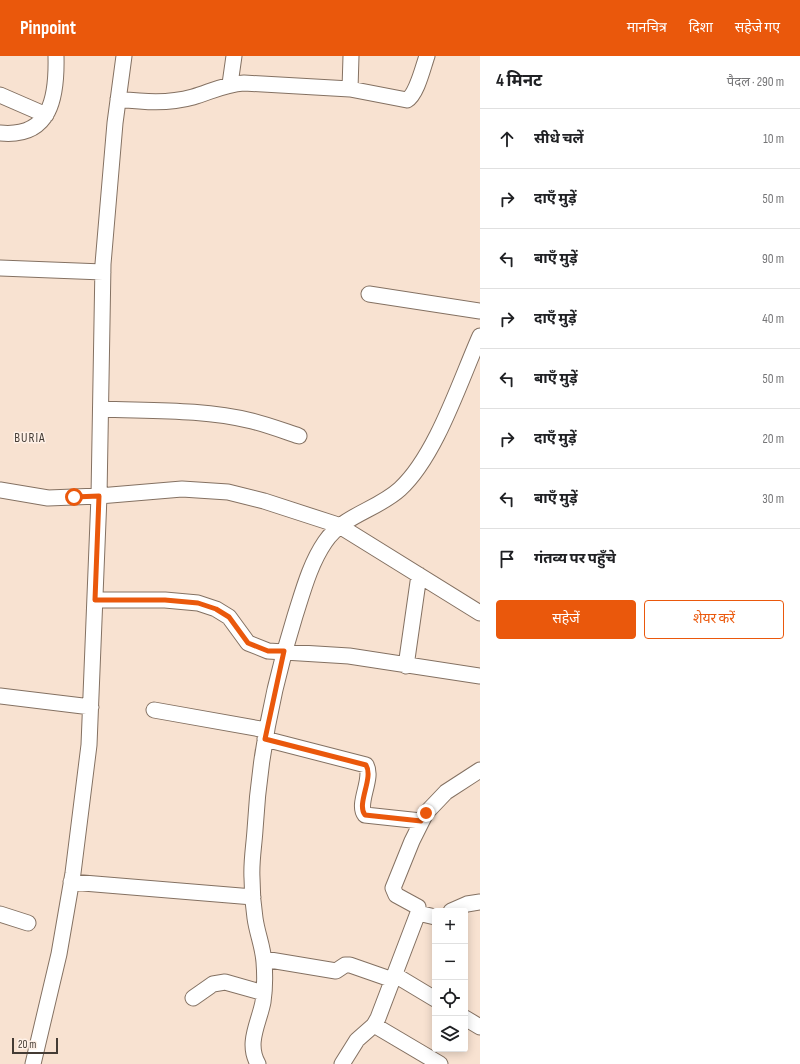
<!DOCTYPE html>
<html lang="hi">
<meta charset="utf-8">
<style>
:root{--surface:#fff;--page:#f2f2f2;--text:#202124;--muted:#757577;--line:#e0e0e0;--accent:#ea580c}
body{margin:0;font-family:"Sofia Sans Condensed","Noto Sans Devanagari",sans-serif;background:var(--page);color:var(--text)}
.controls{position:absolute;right:12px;bottom:12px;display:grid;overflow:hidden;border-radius:4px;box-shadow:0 2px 10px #0003}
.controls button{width:36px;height:36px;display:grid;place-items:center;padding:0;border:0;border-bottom:1px solid var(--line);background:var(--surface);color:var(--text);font:20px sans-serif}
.scale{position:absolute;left:12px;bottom:10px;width:46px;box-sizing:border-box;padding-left:4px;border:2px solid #443b34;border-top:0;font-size:11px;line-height:14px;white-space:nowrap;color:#443b34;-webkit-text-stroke:3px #fff1e7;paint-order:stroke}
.stop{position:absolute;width:12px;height:12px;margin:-9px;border:3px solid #ea580c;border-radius:50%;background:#fff}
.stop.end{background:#ea580c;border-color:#fff;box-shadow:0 1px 4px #0008}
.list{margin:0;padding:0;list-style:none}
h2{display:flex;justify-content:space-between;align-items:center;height:52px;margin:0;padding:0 16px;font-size:17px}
h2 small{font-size:13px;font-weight:400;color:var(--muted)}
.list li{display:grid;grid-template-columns:26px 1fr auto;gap:12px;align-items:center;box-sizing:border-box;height:60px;padding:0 16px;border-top:1px solid var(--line)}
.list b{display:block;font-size:15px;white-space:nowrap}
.list em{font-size:13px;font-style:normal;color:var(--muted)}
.actions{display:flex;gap:8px;padding:12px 16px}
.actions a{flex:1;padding:9px 0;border:1px solid var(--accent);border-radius:4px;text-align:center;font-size:14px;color:var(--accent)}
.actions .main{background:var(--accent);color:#fff}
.icon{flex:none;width:22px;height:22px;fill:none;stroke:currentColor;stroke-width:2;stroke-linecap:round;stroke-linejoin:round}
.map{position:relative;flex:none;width:480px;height:1008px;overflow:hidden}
header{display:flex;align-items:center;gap:24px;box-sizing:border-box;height:56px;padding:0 20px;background:var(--accent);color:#fff}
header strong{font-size:19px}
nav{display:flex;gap:22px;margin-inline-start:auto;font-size:14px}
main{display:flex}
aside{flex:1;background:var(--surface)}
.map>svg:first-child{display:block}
</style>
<header>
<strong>Pinpoint</strong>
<nav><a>मानचित्र</a><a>दिशा</a><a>सहेजे गए</a></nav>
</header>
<main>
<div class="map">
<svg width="480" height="1008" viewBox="0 0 480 1008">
<rect width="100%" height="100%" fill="#f8e2d1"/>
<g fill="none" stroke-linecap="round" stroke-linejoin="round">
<defs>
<path id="minor" d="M230,28L234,0
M350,33L351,0
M0,39L46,59
M118,43C144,46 168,48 193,41C210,36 225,28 244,27L350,33L407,44C417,38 423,11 427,0
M0,77C51,82 57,41 56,0
M0,212L103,216
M369,238L480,255
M101,353C151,355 203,353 252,365C268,369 284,375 299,380
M0,434L48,442L99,440L182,433L228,436L264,445L338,469L480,557
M95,544H165L198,547L216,553L229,561L248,587L268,595L349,600L480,620
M406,610L419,519
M0,640L91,651
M154,654L266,674
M265,683L366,709C374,722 356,748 365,759L421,765
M71,826L253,841
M451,855L467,848L480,846
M418,857L435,861
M0,858L28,867
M264,903L336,915L345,909H350L393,924
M395,919L435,943
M193,942L213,928L225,926L264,937
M465,962L480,971
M374,969L440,1008
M33,1008L59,898L73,817L89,689L99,440L103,208L115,67L124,0
M258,1008C246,987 259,967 263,946C265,933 265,919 264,906C263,891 257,877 255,862C253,849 252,835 252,822C251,806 254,790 255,774C259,701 273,630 295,560C303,535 310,508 325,486C343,459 377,454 400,433C436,400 460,325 480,280
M342,1008L357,984L374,969L378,962L418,857V851L396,839L393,832L412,785L426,757L446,736L480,714"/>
</defs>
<use href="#minor" stroke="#847162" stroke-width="17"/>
<use href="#minor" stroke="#fff" stroke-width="15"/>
</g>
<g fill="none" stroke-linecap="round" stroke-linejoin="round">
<path stroke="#ea580c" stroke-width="5" d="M74,441L99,440L95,544H165L198,547L216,553L229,561L248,587L268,595H284L265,683L366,709C374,722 356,748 365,759L421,765L426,757"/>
</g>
<g text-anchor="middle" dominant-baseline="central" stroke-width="3" stroke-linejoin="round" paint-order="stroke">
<g font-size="13" letter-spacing="1" fill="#443b34" stroke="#fff1e7">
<text x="30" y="382">BURIA</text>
</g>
</g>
</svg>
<div class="controls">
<button>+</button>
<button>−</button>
<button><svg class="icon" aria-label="locate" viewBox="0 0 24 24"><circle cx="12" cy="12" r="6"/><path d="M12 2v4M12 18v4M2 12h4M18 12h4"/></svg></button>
<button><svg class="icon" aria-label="layers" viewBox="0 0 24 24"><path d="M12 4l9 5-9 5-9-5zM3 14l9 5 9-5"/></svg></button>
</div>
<div class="scale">20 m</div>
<div class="stop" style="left:74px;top:441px"></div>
<div class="stop end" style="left:426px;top:757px"></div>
</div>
<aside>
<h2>4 मिनट<small>पैदल · 290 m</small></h2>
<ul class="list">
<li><svg class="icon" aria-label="ahead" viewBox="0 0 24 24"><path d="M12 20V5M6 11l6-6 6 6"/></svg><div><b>सीधे चलें</b></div><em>10 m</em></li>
<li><svg class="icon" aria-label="right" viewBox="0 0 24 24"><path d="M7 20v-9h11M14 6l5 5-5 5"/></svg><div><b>दाएँ मुड़ें</b></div><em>50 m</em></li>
<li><svg class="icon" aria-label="left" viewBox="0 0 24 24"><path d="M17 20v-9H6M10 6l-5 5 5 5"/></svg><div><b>बाएँ मुड़ें</b></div><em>90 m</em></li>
<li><svg class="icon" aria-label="right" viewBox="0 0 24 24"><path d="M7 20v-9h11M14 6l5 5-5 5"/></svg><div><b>दाएँ मुड़ें</b></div><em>40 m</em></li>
<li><svg class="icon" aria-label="left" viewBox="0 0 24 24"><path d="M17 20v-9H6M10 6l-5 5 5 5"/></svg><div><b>बाएँ मुड़ें</b></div><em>50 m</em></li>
<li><svg class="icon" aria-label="right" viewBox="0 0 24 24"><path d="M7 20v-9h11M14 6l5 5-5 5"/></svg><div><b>दाएँ मुड़ें</b></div><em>20 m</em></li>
<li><svg class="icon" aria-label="left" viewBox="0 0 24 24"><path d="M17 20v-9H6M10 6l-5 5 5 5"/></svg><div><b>बाएँ मुड़ें</b></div><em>30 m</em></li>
<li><svg class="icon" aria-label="arrive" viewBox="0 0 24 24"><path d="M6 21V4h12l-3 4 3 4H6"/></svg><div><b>गंतव्य पर पहुँचे</b></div></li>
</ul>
<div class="actions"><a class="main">सहेजें</a><a>शेयर करें</a></div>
</aside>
</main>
